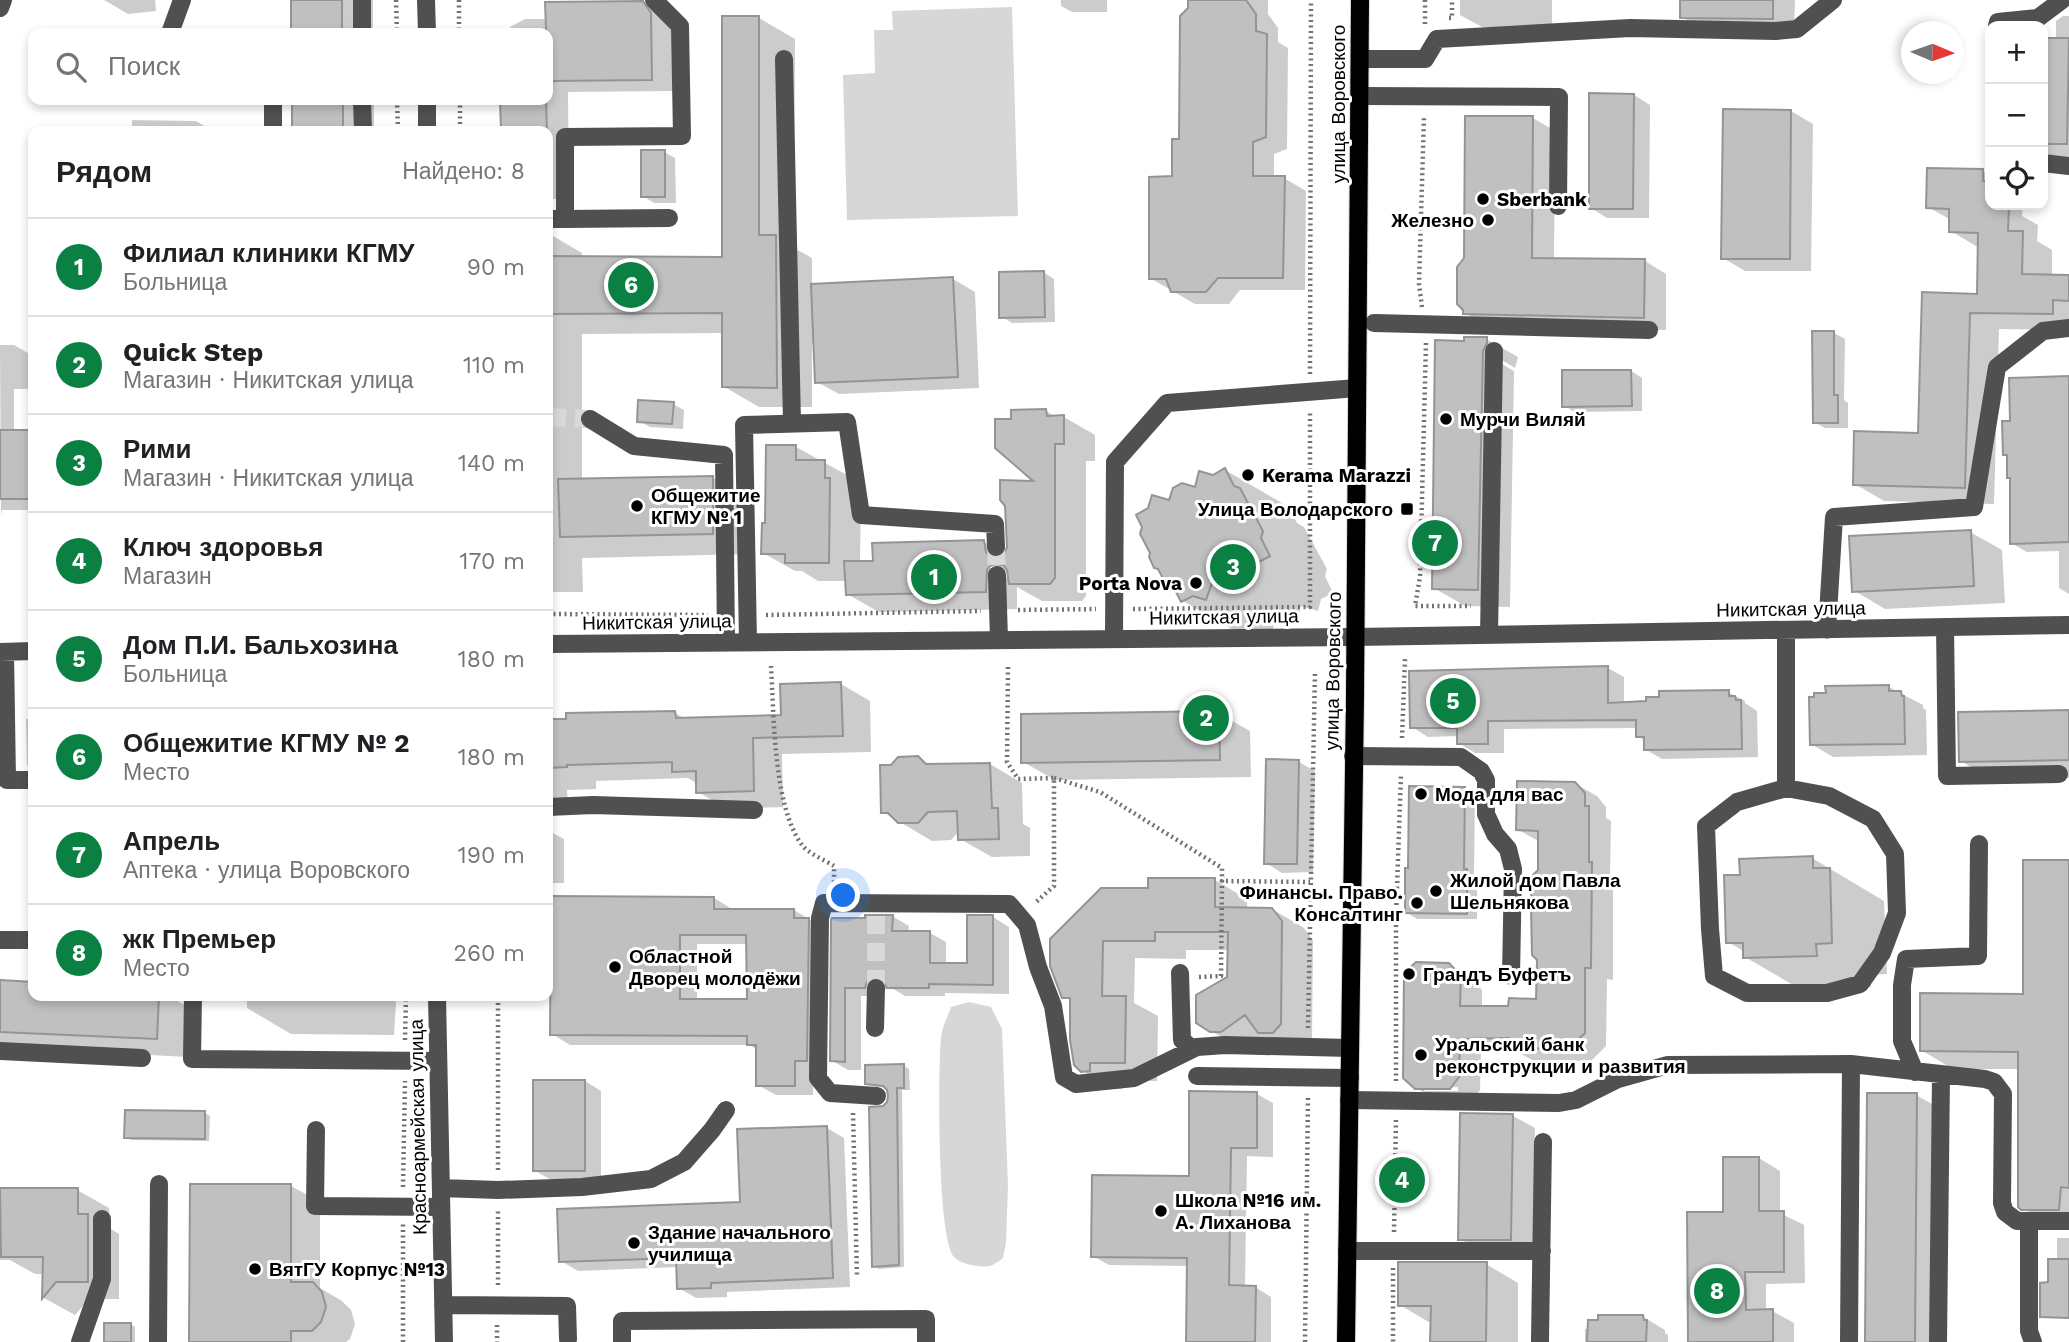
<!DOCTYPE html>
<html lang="ru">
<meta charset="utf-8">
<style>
:root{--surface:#fff;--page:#f6f6f6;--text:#202124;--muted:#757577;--line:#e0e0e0;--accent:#0b8043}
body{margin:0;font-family:"Work Sans",sans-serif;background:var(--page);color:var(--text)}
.controls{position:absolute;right:21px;top:21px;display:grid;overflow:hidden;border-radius:14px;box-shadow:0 4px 10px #0003}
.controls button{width:63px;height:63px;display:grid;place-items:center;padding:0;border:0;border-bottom:2px solid var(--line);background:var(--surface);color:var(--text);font:35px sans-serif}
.compass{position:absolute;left:1901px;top:21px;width:63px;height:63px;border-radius:50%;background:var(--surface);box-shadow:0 4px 10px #0003;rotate:92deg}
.you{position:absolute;left:844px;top:896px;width:24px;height:24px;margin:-18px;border:5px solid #fff;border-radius:50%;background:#1a73e8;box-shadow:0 0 0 10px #1a73e833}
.badge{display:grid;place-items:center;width:46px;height:46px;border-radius:50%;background:var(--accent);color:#fff;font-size:23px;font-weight:700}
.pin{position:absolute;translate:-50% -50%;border:4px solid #fff;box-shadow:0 2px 7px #0006}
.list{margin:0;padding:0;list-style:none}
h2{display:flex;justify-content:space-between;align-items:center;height:91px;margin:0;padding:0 28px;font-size:30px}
h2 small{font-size:23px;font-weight:400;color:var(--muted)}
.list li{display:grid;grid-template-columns:46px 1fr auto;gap:21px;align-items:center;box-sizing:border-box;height:98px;padding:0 28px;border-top:2px solid var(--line)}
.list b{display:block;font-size:26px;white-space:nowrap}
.list p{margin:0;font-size:23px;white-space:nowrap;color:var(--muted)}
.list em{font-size:23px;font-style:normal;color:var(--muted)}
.icon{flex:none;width:38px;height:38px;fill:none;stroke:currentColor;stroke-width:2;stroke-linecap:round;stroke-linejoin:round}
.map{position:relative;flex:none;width:2069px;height:1342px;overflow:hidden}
.search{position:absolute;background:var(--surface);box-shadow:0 4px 10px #0003;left:28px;top:28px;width:525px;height:77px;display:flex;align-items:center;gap:18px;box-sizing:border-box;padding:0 24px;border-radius:14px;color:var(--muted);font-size:26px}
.panel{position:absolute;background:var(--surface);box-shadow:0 4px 10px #0003;left:28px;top:126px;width:525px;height:875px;border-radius:14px}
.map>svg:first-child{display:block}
</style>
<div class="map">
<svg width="2069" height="1342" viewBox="0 0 2069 1342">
<rect width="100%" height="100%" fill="#fff"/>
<path fill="#d7d7d7" d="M1012,7L1018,216L847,220L843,75L875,73L874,30H893L892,11Z
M969,1002L991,1007L1002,1029L1008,1185L1006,1243L1003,1258C1000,1260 994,1265 990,1266C980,1268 960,1264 954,1257C937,1236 938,1071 941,1037C942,1027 948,1016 951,1007Z"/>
<path fill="#0003" fill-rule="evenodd" d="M104,0H155L156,11L128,14Z
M293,0H373V33H293Z
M1061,0H1107V12H1072L1061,6Z
M1190,0H1268V14L1278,28V42L1288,48L1287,149L1274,154V178H1284L1306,191L1305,290H1240L1229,304H1195L1150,278L1174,178L1181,140Z
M1460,0H1552V28L1482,27L1460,15Z
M1682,0H1795L1794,30L1703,29L1682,17Z
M642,3L665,16L672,27L673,91L568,92L569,199H548V131H502V100H548V33H507L510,27L525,19H547Z
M2063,16H2069V159H2043V40H2056V21Z
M759,18L795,39L794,248L812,258V285L953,279L975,292L979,388L839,394L817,382L815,344H812V407H759L723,386V333L582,334V480L712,477L749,498V554L582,558L583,592H548V233L582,253V258L724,259Z
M1634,95L1650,105L1649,218H1607L1591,208Z
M294,100H374V131H294Z
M1791,111L1813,124L1811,271H1745L1723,258Z
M1533,118L1555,131L1554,260L1645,261L1666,274V330L1487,326L1465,313L1466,258Z
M132,120L196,121L206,127V131H132Z
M664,152L675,158L676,203H654L643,196Z
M1983,171L1990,175V205H2023L2022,216L2038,225L2037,241L2052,250V276L2069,277V330L1999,329L1994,504L1884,501L1855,484L1920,434L1923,294L1978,296L1979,248L1951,231V220L1928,207Z
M1043,272L1054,279L1055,322L1012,323L1001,316Z
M1814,333H1834L1845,339L1844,400L1848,403V428H1825L1814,422Z
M1486,339L1518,357L1515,368L1495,356V360L1514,371L1510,607L1465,606L1434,588L1465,342Z
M0,345H14L33,356V389H14V432H33V510H2L1,516Z
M1631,371L1642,378V411L1574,412L1564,405Z
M2069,378V594L2059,588V551L2027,552L2011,543L2012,423Z
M673,404L684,410L683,429L650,427L639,421Z
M1046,411L1056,417H1064L1095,435V461H1086V596L1082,601H1042L1017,587V609L879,612L847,594V581H818L802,571H795L763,553L767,525L796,447L856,480L861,498L860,563L875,562L984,542L1005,555L1038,483L1013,421ZM984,560L1009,575V579L982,563Z
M1225,470L1289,507L1297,523L1304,527L1327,569L1325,576L1333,593L1321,599L1318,611L1301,606L1297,619L1289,623L1276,619L1271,635L1247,638L1183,601L1171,502Z
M1970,532L2002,550L2005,603L1885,609L1853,590Z
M1608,668L1624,677V704L1728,692L1745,701V703L1757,711L1758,757L1662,759L1645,749V741L1638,736V728L1504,729V753H1475L1459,743V736L1428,737L1412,727Z
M841,684L870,701L871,752L782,754L783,807L727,809L698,792V784L688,778L596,781V789L567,790L568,805H548V721L675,713L686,719L783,717Z
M1889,687L1923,705V708L1926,710L1927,755L1833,757L1811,744Z
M2069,712V778L1992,780L1961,761Z
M1218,713L1250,731L1251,777L1055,780L1023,762Z
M26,719H33V769L27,765Z
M917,758L930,766L990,764L1022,783L1023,824L1030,828V856L992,857L960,839V830L951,840L932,841L883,812Z
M1268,761L1299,762L1315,771L1313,872L1282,873L1266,863Z
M1574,783L1597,796L1606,807V818L1611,821L1610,875L1613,876V980L1607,979L1606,1046L1591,1061L1532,1060L1515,1050H1481L1480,1090L1472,1101H1439L1416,1088L1448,965L1471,978L1482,990V1008H1510L1538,1001L1540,842L1517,829ZM1458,1087V1091H1424V1088Z
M1464,789L1475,795L1474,875L1477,877V919H1417L1406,912L1409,870Z
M548,833H553L564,839V883H548Z
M1812,858L1884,901L1887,974L1871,975V987L1800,989L1745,957V952L1728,942L1742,876Z
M2069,862V1227H2054L2019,1206L2020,1069H1953L1921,1050L2025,995Z
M1215,880L1247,899V909H1272L1304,928L1313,940L1312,1042L1244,1050L1211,1031L1229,978V950H1186V959L1135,958L1134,1003L1158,1016L1157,1081H1122V1089H1115L1082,1071L1072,1001L1063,996L1052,966L1149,890Z
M714,898L732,909V911L794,910L812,921L813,1095H776L758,1085V1050L749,1045H570L552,1034ZM697,944H748V1001H697Z
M892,916L909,926L908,933H930L946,942V965H968L993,917L1009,927V994L945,993V996H905L890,987L883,991L881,996H861V1070H848L831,1060L834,919L867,920Z
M0,982L33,984V996H169L190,1008L188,1057L0,1047Z
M247,996H385L396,1002L394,1035L291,1034L247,1008Z
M904,1066L909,1069L910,1090H902L904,1267L879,1269L874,1266L883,1108L888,1103L890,1096L887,1088L873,1086L867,1083Z
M585,1081L601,1091V1180H551L534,1170Z
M1191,1093L1257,1094L1273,1103V1157L1247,1156L1245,1287H1255L1271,1297V1342H1188L1189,1266L1109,1265L1093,1256L1190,1178Z
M1916,1095L1948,1113L1946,1342H1866Z
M205,1113L210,1116L209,1141L131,1140L126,1137Z
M1513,1116L1535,1128L1533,1251H1482L1460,1239Z
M827,1128L844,1138L850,1287L727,1292V1297L696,1298L679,1288L678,1267L578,1271L561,1261L741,1204Z
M1759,1158L1780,1171V1213L1804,1225L1805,1283L1766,1284V1311H1772L1794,1323V1342H1690L1725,1213Z
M291,1186L320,1202V1288L342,1301L351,1310L355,1324L350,1339L346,1342H191Z
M0,1190H77L109,1208V1228L119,1234V1299H89L75,1315L44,1298L45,1274H35L10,1260H0Z
M2057,1238H2069V1299L2057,1261Z
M1486,1264L1518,1283V1342H1432V1324L1400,1305Z
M1643,1317L1665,1330V1333L1668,1335V1342H1585V1329Z
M131,1324L135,1327V1342H106Z"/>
<path fill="#c0c0c0" stroke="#949494" stroke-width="2" fill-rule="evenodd" d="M291,0H342V33H291Z
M1188,0H1246L1256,14V31L1267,34L1266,137L1253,142V176H1285L1283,278H1218L1206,292H1171L1166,279H1149V177L1172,176V139H1179L1180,16L1188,8Z
M1680,0H1773V19L1680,18Z
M643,1L651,13L652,80L548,81L545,2Z
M722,16H759V235H776L777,388L722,387V313L552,314L551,256L722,257Z
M2043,38H2069L2067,144H2043Z
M1589,93L1634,94L1633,209H1589Z
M292,100H343V131H292Z
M500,100H546L547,131H501Z
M1723,109L1791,110L1790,259H1721Z
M1465,116H1533L1532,258L1645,259L1644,318L1463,314V310L1457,304V267L1464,258Z
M641,150H665V197H641Z
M1927,168L1983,169V181H1990V205L2009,206L2008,231H2023L2022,274L2069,275V301L2053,300V314L1970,313L1965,488L1853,485L1854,431L1918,433L1922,292L1977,294L1978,233L1949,232V209L1926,208Z
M1044,271L1045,317L999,318V272Z
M953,277L958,377L815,383L811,284Z
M1812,331H1834V395H1838V423H1813Z
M1464,337H1487V343L1483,351L1478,590L1432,589L1435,340L1464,341Z
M1562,370H1631L1632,406L1562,407Z
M2069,376V542L2010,544V478H2007V455H2003L2002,421H2010L2009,378Z
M638,400L674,402L672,424L637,422Z
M1046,409L1047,416L1064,415V444H1055V578L1050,584H1009L1007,570L1003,565L996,564L990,566L987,570L986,592L846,595L844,561H873L872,543L984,540L986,552L990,557L997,558L1003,556L1007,547L1005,506L1000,500V480L1033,481L995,448V419H1011V410Z
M0,430H33V499H0Z
M766,445H796V460H825V478H830L829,563H785V554H761L762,523H765Z
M1225,468L1234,486L1240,488L1263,531L1261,538L1270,556L1257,563L1254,575L1237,570L1234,582L1224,587L1212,583L1206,600L1193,596L1181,602L1175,590L1168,588L1158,569L1154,568L1149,557L1150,553L1140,534L1142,527L1136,515L1148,508L1152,495L1169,500L1173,488L1182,483L1195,487L1199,471L1213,475Z
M713,476V534L560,537L558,479Z
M1971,530L1974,586L1852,592L1849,536Z
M1608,666V703L1646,701V697H1659V691L1729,690V696H1735L1736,700H1741L1742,749L1644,750V737H1636V720L1488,721V744H1457V728H1410L1409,671Z
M841,682L843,736L753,738L754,791L696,793V771L672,772V762L567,765V767L548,768V719H566V713L675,711L676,718L781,715L780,684Z
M1889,685V691H1901L1902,696H1904L1905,744L1810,745L1809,697H1814V693H1826L1825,686Z
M2069,710V760L1959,762L1958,712Z
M1219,711L1220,760L1021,763V714Z
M918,756L926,764L990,763L992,808H998L999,839L958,840L957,811L928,812L918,823H898L888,813H881L880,765H891L898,757Z
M1266,759L1299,760L1297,864H1264Z
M1517,781L1575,782L1585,793V806H1589V862H1592L1591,968H1585V1033L1568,1049L1508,1048L1509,1038L1460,1039L1459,1077L1450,1089H1415L1403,1078L1404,973L1416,962L1449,963L1461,976L1460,1006H1508L1509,998L1536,999L1537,960L1532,955L1531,906L1532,876L1538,870V831L1516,830Z
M1409,786L1465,787L1464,869H1467V914L1405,913V868H1408Z
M1813,856V868H1830L1832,943L1816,944L1817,956L1743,958V943H1726L1724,875H1740L1739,859Z
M2023,860H2069V1188L2061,1187L2059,1210H2021L2018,1207V1052L1920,1051V993L2023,994Z
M1148,878H1215V907L1272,908L1282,921L1281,1024L1273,1033H1258L1245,1015L1221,1032H1210L1196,1023V995L1227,977L1228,932H1155V941H1103L1102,996H1126L1125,1063H1090V1071L1081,1072L1074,1065L1070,1040V998H1062L1050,966V939L1101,888H1148Z
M551,896L714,897V909H794V918H809L807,1061H795V1086H756V1045H747V1036L550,1035ZM680,935H746L747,999H680Z
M865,915H893L892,931H930V963H967V915H993V985L929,984V988H887L882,979L876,977L867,982L865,988H845V1062L830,1061L831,920L832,918H865Z
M0,980L33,982V996H159L157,1039L0,1032Z
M904,1064V1088H897L899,1265L872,1267L869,1107L883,1106L887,1102L888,1096L887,1090L883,1086L865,1084V1065Z
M533,1080H585V1171H533Z
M1189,1091L1257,1092V1148H1231L1229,1285L1256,1286L1255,1342H1186L1187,1258L1091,1257L1092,1175L1189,1176Z
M1867,1093H1917L1915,1342H1865Z
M125,1110L205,1111V1139L124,1138Z
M1460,1113L1513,1114L1511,1240H1458Z
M827,1126L833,1278L711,1283V1288L677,1289L676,1258L559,1262L557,1209L740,1202L737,1129Z
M1723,1157H1759V1211H1784V1272H1745L1746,1310L1773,1309V1342H1688L1687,1212H1723Z
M190,1184H291V1282H313L322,1292L326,1307L321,1322L312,1331H291V1342H189Z
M0,1188H78V1214H88V1282H56L42,1299L43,1257H1Z
M2048,1259H2069V1318L2040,1317V1283L2048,1282Z
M1398,1262H1487L1486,1342H1430L1431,1306H1398Z
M1598,1315H1643L1644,1320H1647L1646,1342H1587L1588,1320H1598Z
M104,1323H131V1342H104Z"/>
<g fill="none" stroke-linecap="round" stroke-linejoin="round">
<path stroke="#d9d9d9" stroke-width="18" stroke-dasharray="18 9" stroke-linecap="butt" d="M548,417L590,419
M996,547L997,575
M876,988V914"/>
<defs>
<path id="major" d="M1346,1342L1355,697L1360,0"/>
</defs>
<use href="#major" stroke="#dbdbdb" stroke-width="20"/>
<path stroke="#727272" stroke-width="4.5" stroke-dasharray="2 3.5" stroke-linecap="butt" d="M396,0L397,33
M459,0V33
M1449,18H1452V0
M1425,24V0
M397,100L398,131
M460,100V131
M1422,307L1419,284L1424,116
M1426,343L1420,577L1415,606H1471
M1310,374L1311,0
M1133,609L1310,607V410
M1018,610L1096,609
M548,614L708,615
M766,615L981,611
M771,666C774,714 773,806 802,845C809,854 825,860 834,866V884
M1008,667L1007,762L1018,779L1054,778V886L1035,903
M1402,738L1405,659
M1054,778L1100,792L1222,868V881
M1199,977L1221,976L1222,881L1310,882
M1308,1028L1315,672
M405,1040L406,996
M1396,1081V915L1401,775
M853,1113L857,1277
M498,1170V996
M403,1187L405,1081
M1394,1232L1396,1118
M1393,1268V1342
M498,1285V1210
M497,1325V1342
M403,1342V1224
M1305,1342L1308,1096"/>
<path stroke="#505050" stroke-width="18" d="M362,0V33
M426,0L427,33
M0,8L3,0
M1997,26L1998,22L2038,18L2062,0
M170,33L182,0
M784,59L792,423
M1360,59H1425L1437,39L1630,28L1776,31L1797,29L1833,0
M1360,96L1559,97L1558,206
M273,100V131
M362,100L363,131
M427,100V131
M2043,163L2069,166
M548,219H565V137L682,136L680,26L654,0
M565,219L669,218
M1374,323L1649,330
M590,419L634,446L724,455L726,642
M997,575L999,639
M1945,627L1947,776L2059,774
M1827,630L1834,517L1974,507L1997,367L2043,331L2069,328
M1489,635L1494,351
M1114,639L1115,462L1167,403L1357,388
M748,642L744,425L847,422L861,515L995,524L996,547
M548,644L1355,637L2069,625
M0,652L33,651
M5,652L7,780H33
M1353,756L1461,757L1481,771L1486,780V814L1495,834L1508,849L1513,869L1511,976
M1786,788L1829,796L1873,819L1895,854L1897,913L1882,953L1860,984L1827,993H1747L1714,976L1710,929L1706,826L1737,802L1786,788V631
M548,807L593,805L754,810
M0,940H33
M1180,973L1182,1040L1192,1049
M193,996L192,1059L438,1061
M437,996L444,1342
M875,1028L876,988
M0,1051L142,1058
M1915,1072L1902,1041V985L1906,959L1978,956L1979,844
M1197,1076L1350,1078
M877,1096L830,1093L818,1078L820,918L824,903L1009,904L1027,925L1038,967L1053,1006L1064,1077L1076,1084L1134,1078L1197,1047L1225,1045L1350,1048
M1349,1100L1559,1103L1576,1100L1618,1079L1668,1065L1851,1064L1985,1079L1994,1082L2003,1094L2002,1203L2005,1212L2017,1221H2069
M316,1130L315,1206L441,1207
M441,1188L498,1190L582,1187L651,1179L684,1162L712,1130L726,1110
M2029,1221V1331L2033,1342
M1347,1251H1542
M443,1305L567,1306L568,1339
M1540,1341L1543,1142
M80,1342L102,1279V1219
M158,1342L159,1184
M622,1342V1321L926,1319V1342
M1849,1342L1851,1064
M1938,1342L1941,1075"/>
<use href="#major" stroke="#000" stroke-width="18"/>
</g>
<g fill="#000" stroke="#fff" stroke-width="2.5">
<circle cx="1483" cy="199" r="7"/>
<circle cx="1488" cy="220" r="7"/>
<circle cx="1446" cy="419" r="7"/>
<circle cx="1248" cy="475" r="7"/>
<circle cx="637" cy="506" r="7"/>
<rect x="1400" y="502" width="14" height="14" rx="3.5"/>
<circle cx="1196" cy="583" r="7"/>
<circle cx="1421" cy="794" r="7"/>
<circle cx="1436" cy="891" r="7"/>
<circle cx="1417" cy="903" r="7"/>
<circle cx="615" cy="967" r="7"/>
<circle cx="1409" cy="974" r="7"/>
<circle cx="1421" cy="1055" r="7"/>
<circle cx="1161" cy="1211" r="7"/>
<circle cx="634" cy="1243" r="7"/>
<circle cx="255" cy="1269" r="7"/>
</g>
<g text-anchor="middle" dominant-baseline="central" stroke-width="6" stroke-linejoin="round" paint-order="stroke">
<g font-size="19" fill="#000" stroke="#fff">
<text transform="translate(1338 104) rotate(-90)">улица Воровского</text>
<text transform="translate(1791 609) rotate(-1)">Никитская улица</text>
<text transform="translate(1224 617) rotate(-1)">Никитская улица</text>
<text transform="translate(657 622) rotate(-1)">Никитская улица</text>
<text transform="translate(1333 671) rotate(-89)">улица Воровского</text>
<text transform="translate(418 1127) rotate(-91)">Красноармейская улица</text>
</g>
<g font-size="19" font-weight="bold" fill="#000" stroke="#fff" text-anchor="start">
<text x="1497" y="199">Sberbank</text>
<text x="1474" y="220" text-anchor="end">Железно</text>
<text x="1460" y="419">Мурчи Виляй</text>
<text x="1262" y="475">Kerama Marazzi</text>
<text x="651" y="495">Общежитие<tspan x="651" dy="22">КГМУ № 1</tspan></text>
<text x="1393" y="509" text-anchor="end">Улица Володарского</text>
<text x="1182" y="583" text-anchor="end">Porta Nova</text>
<text x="1435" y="794">Мода для вас</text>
<text x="1450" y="880">Жилой дом Павла<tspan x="1450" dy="22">Шельнякова</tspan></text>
<text x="1403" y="892" text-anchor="end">Финансы. Право.<tspan x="1403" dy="22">Консалтинг</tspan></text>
<text x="629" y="956">Областной<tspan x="629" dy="22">Дворец молодёжи</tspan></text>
<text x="1423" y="974">Грандъ Буфетъ</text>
<text x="1435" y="1044">Уральский банк<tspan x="1435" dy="22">реконструкции и развития</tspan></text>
<text x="1175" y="1200">Школа №16 им.<tspan x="1175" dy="22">А. Лиханова</tspan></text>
<text x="648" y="1232">Здание начального<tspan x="648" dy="22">училища</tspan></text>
<text x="269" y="1269">ВятГУ Корпус №13</text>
</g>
</g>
</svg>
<div class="controls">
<button>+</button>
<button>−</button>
<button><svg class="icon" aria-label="locate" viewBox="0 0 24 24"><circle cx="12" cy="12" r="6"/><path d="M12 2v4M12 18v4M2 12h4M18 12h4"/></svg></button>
</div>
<svg class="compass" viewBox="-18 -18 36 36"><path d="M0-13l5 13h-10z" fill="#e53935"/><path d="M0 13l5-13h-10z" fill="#757577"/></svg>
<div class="you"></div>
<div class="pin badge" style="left:934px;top:577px">1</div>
<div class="pin badge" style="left:1206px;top:718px">2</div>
<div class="pin badge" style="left:1233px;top:567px">3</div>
<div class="pin badge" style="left:1402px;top:1180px">4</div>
<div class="pin badge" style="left:1453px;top:701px">5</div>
<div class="pin badge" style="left:631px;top:285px">6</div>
<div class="pin badge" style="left:1435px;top:543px">7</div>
<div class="pin badge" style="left:1717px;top:1291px">8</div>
<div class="search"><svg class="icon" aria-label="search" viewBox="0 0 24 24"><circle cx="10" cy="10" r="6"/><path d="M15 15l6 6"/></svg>Поиск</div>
<section class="panel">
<h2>Рядом<small>Найдено: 8</small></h2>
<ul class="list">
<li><span class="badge">1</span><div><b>Филиал клиники КГМУ</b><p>Больница</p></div><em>90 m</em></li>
<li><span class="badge">2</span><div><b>Quick Step</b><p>Магазин · Никитская улица</p></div><em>110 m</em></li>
<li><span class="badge">3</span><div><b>Рими</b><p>Магазин · Никитская улица</p></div><em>140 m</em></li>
<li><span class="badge">4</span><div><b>Ключ здоровья</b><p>Магазин</p></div><em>170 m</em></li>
<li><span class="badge">5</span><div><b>Дом П.И. Бальхозина</b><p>Больница</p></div><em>180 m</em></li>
<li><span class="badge">6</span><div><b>Общежитие КГМУ № 2</b><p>Место</p></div><em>180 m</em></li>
<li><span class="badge">7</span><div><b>Апрель</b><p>Аптека · улица Воровского</p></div><em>190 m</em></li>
<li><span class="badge">8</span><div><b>жк Премьер</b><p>Место</p></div><em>260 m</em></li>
</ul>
</section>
</div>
